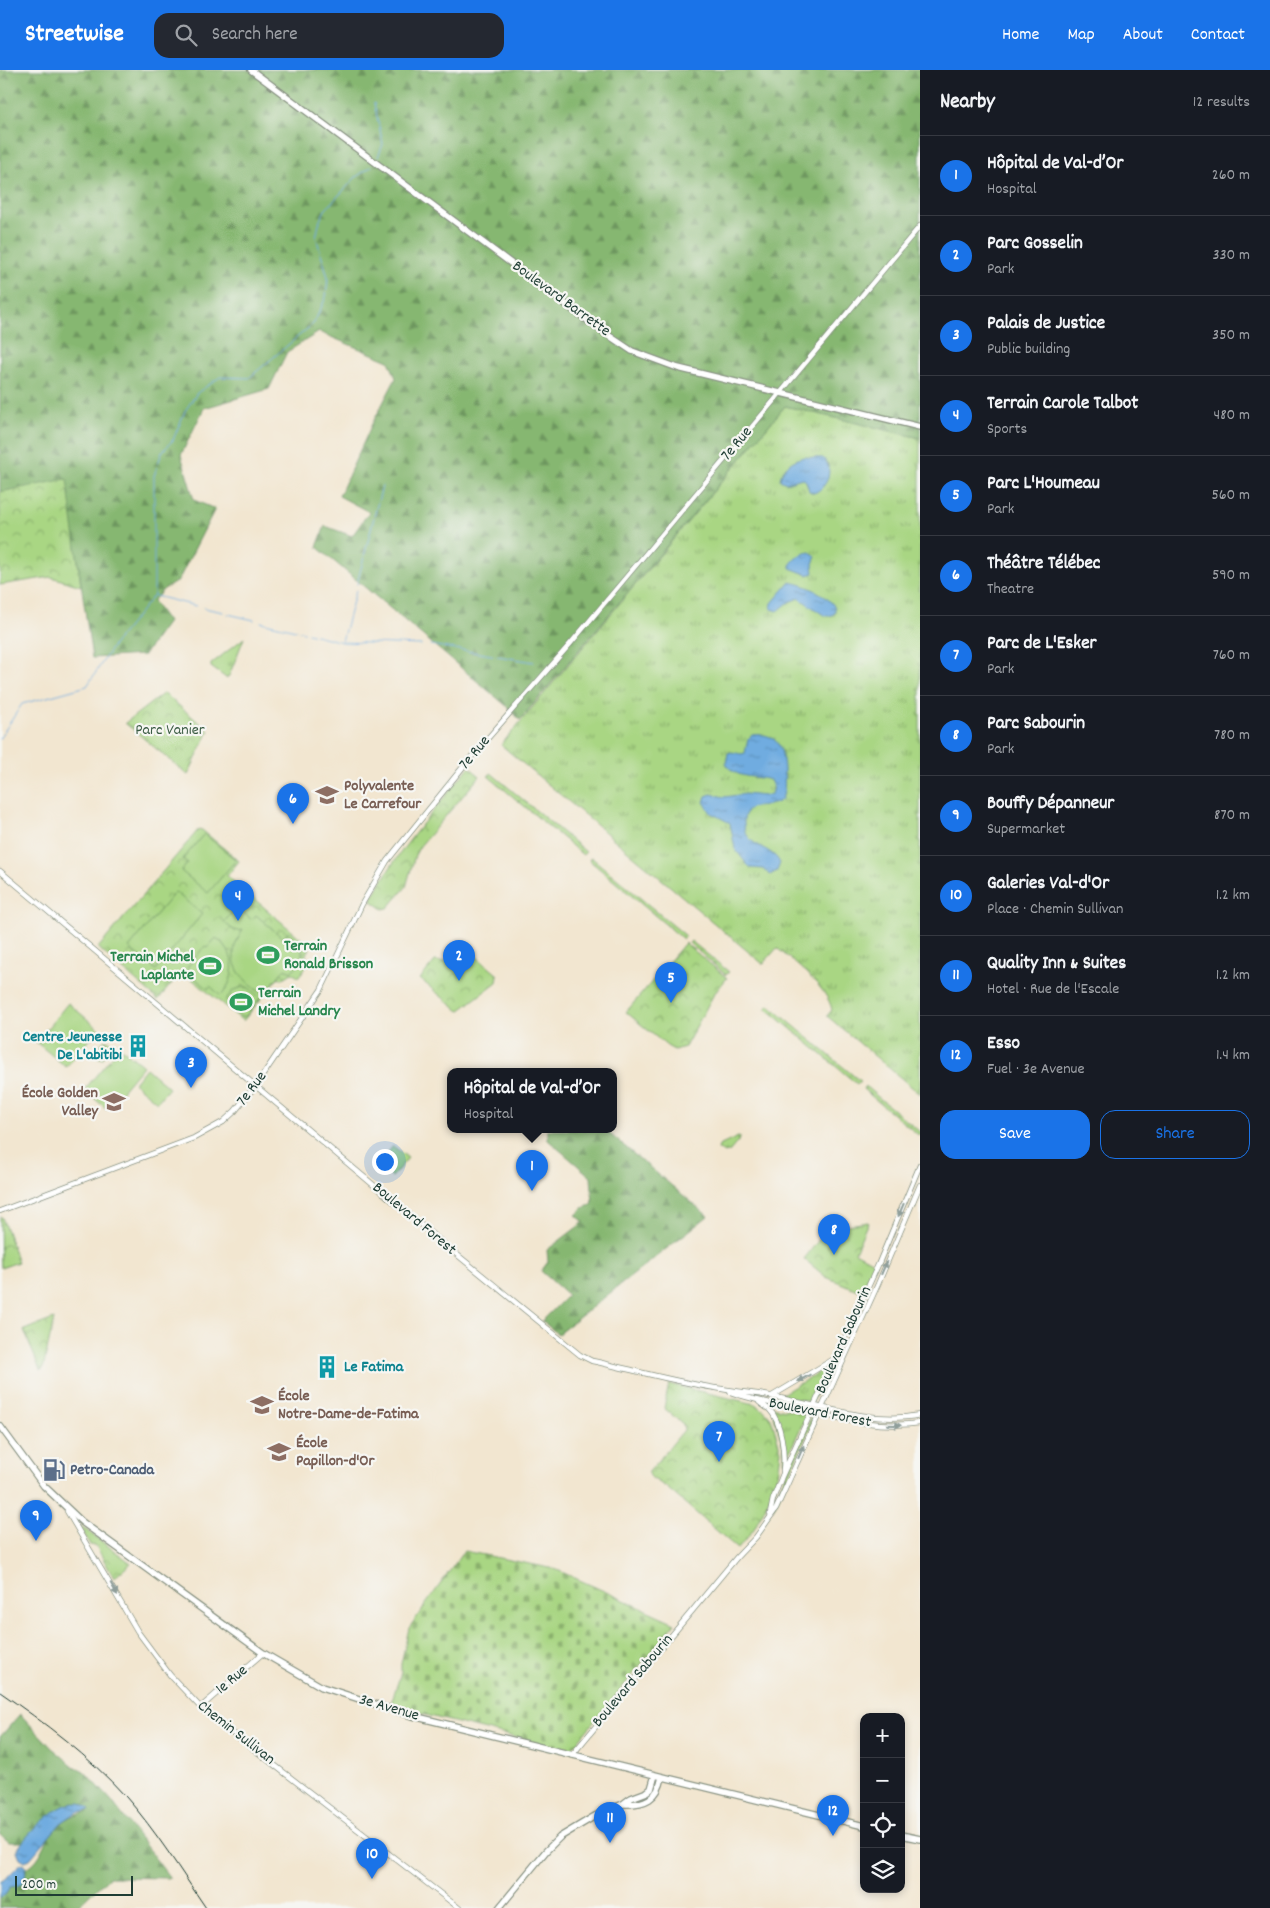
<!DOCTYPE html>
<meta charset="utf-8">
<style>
:root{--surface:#171b24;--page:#242831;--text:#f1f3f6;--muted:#9ea1a6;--line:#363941;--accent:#1a73e8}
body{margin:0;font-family:Dekko,sans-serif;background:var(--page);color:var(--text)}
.controls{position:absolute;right:15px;bottom:15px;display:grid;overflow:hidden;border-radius:10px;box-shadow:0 2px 8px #0003}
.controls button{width:45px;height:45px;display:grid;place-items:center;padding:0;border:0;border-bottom:1px solid var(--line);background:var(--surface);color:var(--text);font:25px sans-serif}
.scale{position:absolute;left:15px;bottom:12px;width:118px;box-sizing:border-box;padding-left:5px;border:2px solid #1f3d34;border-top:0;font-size:14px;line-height:18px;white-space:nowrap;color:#1f3d34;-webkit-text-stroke:4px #f6f6f2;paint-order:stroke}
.you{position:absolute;left:384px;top:1091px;width:18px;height:18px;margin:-12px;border:4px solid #fff;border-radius:50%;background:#1a73e8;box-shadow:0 0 0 8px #1a73e833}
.badge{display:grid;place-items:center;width:32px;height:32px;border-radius:50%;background:var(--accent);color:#fff;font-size:16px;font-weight:700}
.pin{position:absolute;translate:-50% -41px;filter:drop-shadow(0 1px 2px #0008)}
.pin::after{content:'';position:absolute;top:26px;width:18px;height:15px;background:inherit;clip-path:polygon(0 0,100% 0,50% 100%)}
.popup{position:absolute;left:447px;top:998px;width:170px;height:65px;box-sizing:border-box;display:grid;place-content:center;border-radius:10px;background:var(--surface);filter:drop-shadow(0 1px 4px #0005);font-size:16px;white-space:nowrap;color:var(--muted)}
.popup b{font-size:19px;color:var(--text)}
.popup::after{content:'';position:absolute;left:50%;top:100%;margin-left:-10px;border:10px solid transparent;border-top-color:var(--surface)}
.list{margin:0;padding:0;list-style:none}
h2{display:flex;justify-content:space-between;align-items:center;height:65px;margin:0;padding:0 20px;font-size:21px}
h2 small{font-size:16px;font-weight:400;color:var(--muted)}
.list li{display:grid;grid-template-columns:32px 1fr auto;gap:15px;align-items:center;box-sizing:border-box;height:80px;padding:0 20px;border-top:1px solid var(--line)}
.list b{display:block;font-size:19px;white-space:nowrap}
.list p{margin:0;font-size:16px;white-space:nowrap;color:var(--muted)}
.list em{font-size:16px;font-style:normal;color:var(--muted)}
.actions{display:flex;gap:10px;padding:15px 20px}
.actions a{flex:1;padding:11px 0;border:1px solid var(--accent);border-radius:15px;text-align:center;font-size:18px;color:var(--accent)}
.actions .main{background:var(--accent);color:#fff}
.icon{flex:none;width:28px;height:28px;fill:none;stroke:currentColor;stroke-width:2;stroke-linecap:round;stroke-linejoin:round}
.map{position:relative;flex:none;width:920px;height:1838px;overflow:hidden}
header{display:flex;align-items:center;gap:30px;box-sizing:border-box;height:70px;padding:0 25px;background:var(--accent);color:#fff}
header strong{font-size:24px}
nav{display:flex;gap:28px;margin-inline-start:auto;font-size:18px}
.search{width:350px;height:45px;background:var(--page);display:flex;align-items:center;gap:12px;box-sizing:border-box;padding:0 18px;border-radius:15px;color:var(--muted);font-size:19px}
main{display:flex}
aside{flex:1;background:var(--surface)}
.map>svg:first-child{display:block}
</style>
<header>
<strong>Streetwise</strong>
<div class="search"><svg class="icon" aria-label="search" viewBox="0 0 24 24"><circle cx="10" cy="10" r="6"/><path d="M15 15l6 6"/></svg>Search here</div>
<nav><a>Home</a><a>Map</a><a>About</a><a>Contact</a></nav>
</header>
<main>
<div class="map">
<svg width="920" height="1838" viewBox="0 0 920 1838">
<defs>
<pattern id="grass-tufts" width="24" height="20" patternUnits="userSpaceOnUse" patternTransform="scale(1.25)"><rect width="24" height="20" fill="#a9d683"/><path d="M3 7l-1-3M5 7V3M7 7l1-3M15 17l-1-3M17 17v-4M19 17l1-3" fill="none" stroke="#89af6c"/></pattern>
<pattern id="forest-firs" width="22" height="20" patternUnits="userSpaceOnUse" patternTransform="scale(1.25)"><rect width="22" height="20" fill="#86b771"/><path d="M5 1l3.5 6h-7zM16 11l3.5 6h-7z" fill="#6d965e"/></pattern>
<pattern id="cemetery-stones" width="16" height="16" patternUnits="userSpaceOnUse" patternTransform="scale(1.25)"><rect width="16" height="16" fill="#a9d683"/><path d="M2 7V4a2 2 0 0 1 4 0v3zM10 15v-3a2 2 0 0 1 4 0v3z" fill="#89af6c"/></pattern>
<pattern id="park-crowns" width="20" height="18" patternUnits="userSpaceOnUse" patternTransform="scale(1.25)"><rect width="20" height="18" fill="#a9d683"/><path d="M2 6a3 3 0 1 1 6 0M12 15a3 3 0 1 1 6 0" fill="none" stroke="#89af6c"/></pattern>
<pattern id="water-ripples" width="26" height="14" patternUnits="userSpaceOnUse" patternTransform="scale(1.25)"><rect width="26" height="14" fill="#6face0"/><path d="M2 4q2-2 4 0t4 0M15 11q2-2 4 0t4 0" fill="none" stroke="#5b8db6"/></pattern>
</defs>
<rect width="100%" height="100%" fill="#f6f6f2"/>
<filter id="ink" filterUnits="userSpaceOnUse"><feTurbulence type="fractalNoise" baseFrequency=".02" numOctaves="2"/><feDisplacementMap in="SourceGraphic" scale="10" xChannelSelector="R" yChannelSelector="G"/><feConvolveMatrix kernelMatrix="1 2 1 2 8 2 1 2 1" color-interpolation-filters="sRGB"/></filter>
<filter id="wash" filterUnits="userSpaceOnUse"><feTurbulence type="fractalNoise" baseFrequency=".0096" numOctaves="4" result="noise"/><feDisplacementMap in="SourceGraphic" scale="20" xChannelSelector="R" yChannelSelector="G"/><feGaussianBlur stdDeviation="1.12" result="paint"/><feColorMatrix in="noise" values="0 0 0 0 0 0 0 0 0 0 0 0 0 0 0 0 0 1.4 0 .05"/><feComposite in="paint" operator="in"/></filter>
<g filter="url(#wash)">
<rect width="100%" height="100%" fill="#f2e6d0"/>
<path fill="url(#grass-tufts)" stroke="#648a5c" d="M785,336L920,368V1024L827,946L832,940C827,916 795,894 777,878L763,894L501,675Z
M244,568L229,606L226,608L211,597V594Z
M491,703L586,782L583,785L488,706Z
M591,787L686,866L683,869L589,790Z
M691,871L729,902L726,905L689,873Z
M769,935L860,1011L857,1014L766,938Z
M865,1016L920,1062V1065L917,1064L863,1019Z
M738,1067H740V1069L729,1082L724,1083L718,1079L719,1076Z
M826,1298L812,1332L782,1326V1324Z
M771,1337L807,1344L785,1392L784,1378Z
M812,1345L813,1346L810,1358L773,1440L776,1426Z"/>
<path fill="url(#forest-firs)" stroke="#527a52" d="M0,0H920V368L785,336L520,650L509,638L317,477L325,456L352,466L369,442L339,426L372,354L396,308L389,291L319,262L287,282L269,319L204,338L181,385L194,430L215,439L178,511L164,519L153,531L168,552L144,585L92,588L66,410L0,422Z
M548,1060H605L708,1146L558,1264L542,1251L568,1225L541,1201L548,1192L547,1180L584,1152L576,1145L583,1138L593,1134L591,1107L548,1070Z
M20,1644L52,1678L76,1698L86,1703L111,1730L170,1808L109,1807L76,1838H0V1829L5,1824L10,1817L26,1802V1798C38,1793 43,1779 49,1767C56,1753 74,1743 88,1742L69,1734C51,1744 37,1756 24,1772H9L0,1764V1667Z"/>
<path fill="url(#cemetery-stones)" stroke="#648a5c" d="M464,1481L555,1499L675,1553L570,1681L390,1636L401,1603V1594L409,1558Z"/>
<path fill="url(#park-crowns)" stroke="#648a5c" d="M67,409L81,516L51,507L0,515V422Z
M164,623L209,661L188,705L125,653Z
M469,697L480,706L420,776L415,785L406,817L388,838L383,839L372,831V828C398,779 435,740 469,697Z
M199,759L202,760L239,791L227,806L305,872L303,874L310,879L305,886L311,891L298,907L292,903L282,909L279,907L243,951L182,901L158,930L98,878Z
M685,873L727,908L714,924L685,977L674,980L667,976L626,942Z
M466,881L471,882L498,905L497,912L459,941L420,909L435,891C449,893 455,890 466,881Z
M0,1147H2L18,1192L1,1198Z
M868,1152L855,1182L875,1193L862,1222L826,1207L804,1189L828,1158Z
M54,1249L43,1299L40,1300L24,1260Z
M669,1314L755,1334L766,1342L771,1348L781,1381L777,1414L754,1459L738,1479L666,1417L649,1406L648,1403L684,1360L683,1354L664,1338Z
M79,1455L131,1493L114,1508L96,1476L90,1475Z"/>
<path fill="#a9d683" stroke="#648a5c" d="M204,764L236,790L208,823L181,801L188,793L183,789Z
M175,822L202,844L156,900L129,878Z
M237,837L252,850L256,845L283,868L288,862L302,875V890L291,902L285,898L264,925C238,907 223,890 243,860C234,863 230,857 224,852Z
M216,868C237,883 237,907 221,926L210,916L208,919L188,902V896L205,876L207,878Z
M243,917L249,918L260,928L246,946L241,947L225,931L234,920Z
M68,933L99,959L66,997L36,972Z
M108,970L112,973V977L103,988H99L96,985L95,981L104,971Z
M120,977L143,996L107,1039L84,1020Z
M146,998L169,1018L157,1032L134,1013Z
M393,1076L408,1088L392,1107L384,1100L386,1098L380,1093Z"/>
<path fill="url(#water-ripples)" stroke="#47748a" d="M804,387L823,388C835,399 827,418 814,423L809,421L806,411L802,408L786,413L780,410C781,398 793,389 804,387Z
M810,482L816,486L813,494L814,503L808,505L790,498V495C795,488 801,483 810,482Z
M790,512C807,515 825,523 835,537V543L830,546H825L799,528L789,532L778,541L773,540L771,538L772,533Z
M752,665C778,662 782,677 784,698C784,710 786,718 782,729C771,741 746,728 744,750C744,755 744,761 747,765C754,778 773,778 780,793L777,801L770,805L763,799L750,798L735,779L730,753L711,743L704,732L706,726L711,724L724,727L745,724L765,726L771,724L773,717L770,710C755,705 735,710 726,693L728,683C734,680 739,686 745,683L748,669Z
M81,1733L88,1737L90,1740L77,1742L61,1753L30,1789L25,1791L20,1788L17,1781C23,1767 54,1738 69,1734C73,1733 78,1733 81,1733Z
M23,1793L25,1794C27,1810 24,1816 10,1817L5,1824L0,1829V1811C10,1808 14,1797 23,1793Z"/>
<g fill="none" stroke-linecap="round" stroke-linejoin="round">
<path stroke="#6face0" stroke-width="1" d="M374,33L383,74L378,87
M357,514L382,416
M155,526L196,536
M204,538L223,542
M228,544L254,550
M261,552L304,562
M308,563L342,572L421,575
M342,571L356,520
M430,575L534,592
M0,668L22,634L87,616L114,574L154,525V406L162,382L173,370L185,341L197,323L220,307L249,308L314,253L326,227L328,207L316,167L320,150L325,140L356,107L372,96"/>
</g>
</g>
<g filter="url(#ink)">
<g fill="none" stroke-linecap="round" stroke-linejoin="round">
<defs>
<path id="minor" d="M0,801L433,1165L580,1285L592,1291C635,1300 678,1313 722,1319C738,1322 754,1323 770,1326C818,1335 871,1355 920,1345
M0,1141L194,1068L223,1052L235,1041L256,1015L321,920L362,834L387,791L467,692L571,573L920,156
M730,1322C752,1330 775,1334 798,1339C838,1348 879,1359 920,1353
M772,1326L834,1289
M759,1332C762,1335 766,1337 769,1339C782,1352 785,1384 783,1401
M67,1441L138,1562L170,1605L202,1639L459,1838
M770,1444L773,1429L782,1406L878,1195L920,1095
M201,1637L263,1583
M572,1685L737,1487L756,1467L776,1439L878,1214L920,1115"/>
<path id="major" d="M251,0L602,261L632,281L678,298L920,357
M0,1356L44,1416L82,1452L263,1583L322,1617L409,1645L864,1756
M623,1734C645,1735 658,1729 662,1707
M901,1765L920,1769
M499,1838L546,1781L560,1767L595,1746L623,1734L631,1728L647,1722L651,1719L655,1705"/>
</defs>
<use href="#minor" stroke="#889282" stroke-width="6"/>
<use href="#major" stroke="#889282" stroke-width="8"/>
<use href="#minor" stroke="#fff" stroke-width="4.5"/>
<use href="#major" stroke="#fff" stroke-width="5.5"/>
<path stroke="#1f3d34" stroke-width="1" d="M0,1622C45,1653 89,1686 126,1727C156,1761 180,1800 206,1838"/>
</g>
<defs><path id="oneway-solid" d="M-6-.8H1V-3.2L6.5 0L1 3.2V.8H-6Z" transform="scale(1.25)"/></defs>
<g fill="#8f9e9a">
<use href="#oneway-solid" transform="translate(901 1140) rotate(113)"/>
<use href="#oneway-solid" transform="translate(884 1198) rotate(-67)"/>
<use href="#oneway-solid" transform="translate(804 1308) rotate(150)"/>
<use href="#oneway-solid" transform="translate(894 1355) rotate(1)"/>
<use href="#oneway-solid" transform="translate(801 1382) rotate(-67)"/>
<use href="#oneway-solid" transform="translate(114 1519) rotate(61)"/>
</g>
</g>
<defs>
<symbol id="school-bare" viewBox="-9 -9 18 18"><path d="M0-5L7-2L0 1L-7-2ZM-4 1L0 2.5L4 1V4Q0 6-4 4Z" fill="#8d6e63" stroke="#f6f6f2" stroke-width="2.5" paint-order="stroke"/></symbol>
<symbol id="stadium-bare" viewBox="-9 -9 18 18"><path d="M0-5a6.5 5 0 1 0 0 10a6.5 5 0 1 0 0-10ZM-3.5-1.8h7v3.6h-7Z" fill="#2e9e5b" stroke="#f6f6f2" stroke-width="2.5" paint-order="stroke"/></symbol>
<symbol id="building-bare" viewBox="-9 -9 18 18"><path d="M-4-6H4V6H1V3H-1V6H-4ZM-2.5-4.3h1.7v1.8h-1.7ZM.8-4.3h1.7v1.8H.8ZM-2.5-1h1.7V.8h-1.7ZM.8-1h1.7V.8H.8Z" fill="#0f9aa8" stroke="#f6f6f2" stroke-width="2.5" paint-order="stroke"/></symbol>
<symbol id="fuel-bare" viewBox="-9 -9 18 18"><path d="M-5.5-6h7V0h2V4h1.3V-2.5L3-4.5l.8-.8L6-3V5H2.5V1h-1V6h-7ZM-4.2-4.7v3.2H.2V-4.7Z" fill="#5c6f8a" stroke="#f6f6f2" stroke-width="2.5" paint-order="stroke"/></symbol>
</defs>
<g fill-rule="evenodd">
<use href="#school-bare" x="311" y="709" width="32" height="32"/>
<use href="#stadium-bare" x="252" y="869" width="32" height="32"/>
<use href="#stadium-bare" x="194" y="880" width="32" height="32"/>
<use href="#stadium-bare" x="225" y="916" width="32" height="32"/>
<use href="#building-bare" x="122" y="960" width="32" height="32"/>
<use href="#school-bare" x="98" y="1016" width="32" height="32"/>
<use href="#building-bare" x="311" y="1281" width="32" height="32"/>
<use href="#school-bare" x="246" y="1319" width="32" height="32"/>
<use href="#school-bare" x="263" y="1366" width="32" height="32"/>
<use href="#fuel-bare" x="38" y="1384" width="32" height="32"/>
</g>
<g text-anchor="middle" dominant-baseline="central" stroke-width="4.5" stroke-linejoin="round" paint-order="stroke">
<g font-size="16" fill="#1f3d34" stroke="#f6f6f2">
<text transform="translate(561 229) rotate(36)">Boulevard Barrette</text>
<text transform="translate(737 374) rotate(-50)">7e Rue</text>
<text transform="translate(475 683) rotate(-50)">7e Rue</text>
<text transform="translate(252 1019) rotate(-53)">7e Rue</text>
<text transform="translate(414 1149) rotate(40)">Boulevard Forest</text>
<text transform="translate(844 1270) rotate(-66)">Boulevard Sabourin</text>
<text transform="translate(820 1343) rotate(11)">Boulevard Forest</text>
<text transform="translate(232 1610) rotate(-40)">1e Rue</text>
<text transform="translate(633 1611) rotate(-50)">Boulevard Sabourin</text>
<text transform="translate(389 1638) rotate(16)">3e Avenue</text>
<text transform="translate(236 1663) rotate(38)">Chemin Sullivan</text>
</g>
<g font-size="16" fill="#3b5c44" stroke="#f6f6f2">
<text x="170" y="660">Parc Vanier</text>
</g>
<g font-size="16" font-weight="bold" fill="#785e54" stroke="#f6f6f2" text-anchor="start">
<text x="344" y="716">Polyvalente<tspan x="344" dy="18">Le Carrefour</tspan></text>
<text x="98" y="1023" text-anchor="end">École Golden<tspan x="98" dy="18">Valley</tspan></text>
<text x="278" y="1326">École<tspan x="278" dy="18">Notre-Dame-de-Fatima</tspan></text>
<text x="296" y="1373">École<tspan x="296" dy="18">Papillon-d'Or</tspan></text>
</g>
<g font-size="16" font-weight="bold" fill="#27864d" stroke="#f6f6f2" text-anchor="start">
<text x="284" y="876">Terrain<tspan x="284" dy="18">Ronald Brisson</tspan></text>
<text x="194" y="887" text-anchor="end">Terrain Michel<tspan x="194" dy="18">Laplante</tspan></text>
<text x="258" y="923">Terrain<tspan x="258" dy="18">Michel Landry</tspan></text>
</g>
<g font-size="16" font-weight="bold" fill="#0d838f" stroke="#f6f6f2" text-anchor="end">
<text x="122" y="967">Centre Jeunesse<tspan x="122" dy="18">De L'abitibi</tspan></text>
<text x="344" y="1297" text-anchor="start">Le Fatima</text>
</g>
<g font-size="16" font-weight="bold" fill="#4e5e75" stroke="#f6f6f2" text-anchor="start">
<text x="70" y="1400">Petro-Canada</text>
</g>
</g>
</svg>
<div class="controls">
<button>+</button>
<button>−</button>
<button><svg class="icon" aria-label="locate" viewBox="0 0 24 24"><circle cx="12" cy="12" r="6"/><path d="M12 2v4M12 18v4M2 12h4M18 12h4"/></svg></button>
<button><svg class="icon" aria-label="layers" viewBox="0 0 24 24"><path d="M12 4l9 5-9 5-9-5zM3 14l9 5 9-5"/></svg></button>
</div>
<div class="scale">200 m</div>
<div class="you"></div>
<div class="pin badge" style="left:532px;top:1121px">1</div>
<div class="popup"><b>Hôpital de Val-d’Or</b>Hospital</div>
<div class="pin badge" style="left:459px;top:911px">2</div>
<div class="pin badge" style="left:191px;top:1018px">3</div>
<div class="pin badge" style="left:238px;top:851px">4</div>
<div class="pin badge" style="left:671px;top:933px">5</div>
<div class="pin badge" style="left:293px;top:754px">6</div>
<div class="pin badge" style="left:719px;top:1392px">7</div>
<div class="pin badge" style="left:834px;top:1185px">8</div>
<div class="pin badge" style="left:36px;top:1471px">9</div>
<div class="pin badge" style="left:372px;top:1809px">10</div>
<div class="pin badge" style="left:610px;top:1773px">11</div>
<div class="pin badge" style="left:833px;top:1766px">12</div>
</div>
<aside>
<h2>Nearby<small>12 results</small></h2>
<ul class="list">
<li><span class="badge">1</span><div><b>Hôpital de Val-d’Or</b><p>Hospital</p></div><em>260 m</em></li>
<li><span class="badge">2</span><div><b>Parc Gosselin</b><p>Park</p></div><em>330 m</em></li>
<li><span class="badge">3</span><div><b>Palais de Justice</b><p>Public building</p></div><em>350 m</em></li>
<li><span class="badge">4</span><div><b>Terrain Carole Talbot</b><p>Sports</p></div><em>480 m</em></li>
<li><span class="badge">5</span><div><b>Parc L'Houmeau</b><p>Park</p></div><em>560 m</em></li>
<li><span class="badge">6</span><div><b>Théâtre Télébec</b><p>Theatre</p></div><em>590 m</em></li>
<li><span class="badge">7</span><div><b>Parc de L'Esker</b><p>Park</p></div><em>760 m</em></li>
<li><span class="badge">8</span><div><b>Parc Sabourin</b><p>Park</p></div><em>780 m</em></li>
<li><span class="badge">9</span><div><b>Bouffy Dépanneur</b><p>Supermarket</p></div><em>870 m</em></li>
<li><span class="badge">10</span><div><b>Galeries Val-d'Or</b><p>Place · Chemin Sullivan</p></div><em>1.2 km</em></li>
<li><span class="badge">11</span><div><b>Quality Inn &amp; Suites</b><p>Hotel · Rue de l'Escale</p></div><em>1.2 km</em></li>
<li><span class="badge">12</span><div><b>Esso</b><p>Fuel · 3e Avenue</p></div><em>1.4 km</em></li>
</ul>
<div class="actions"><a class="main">Save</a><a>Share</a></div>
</aside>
</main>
